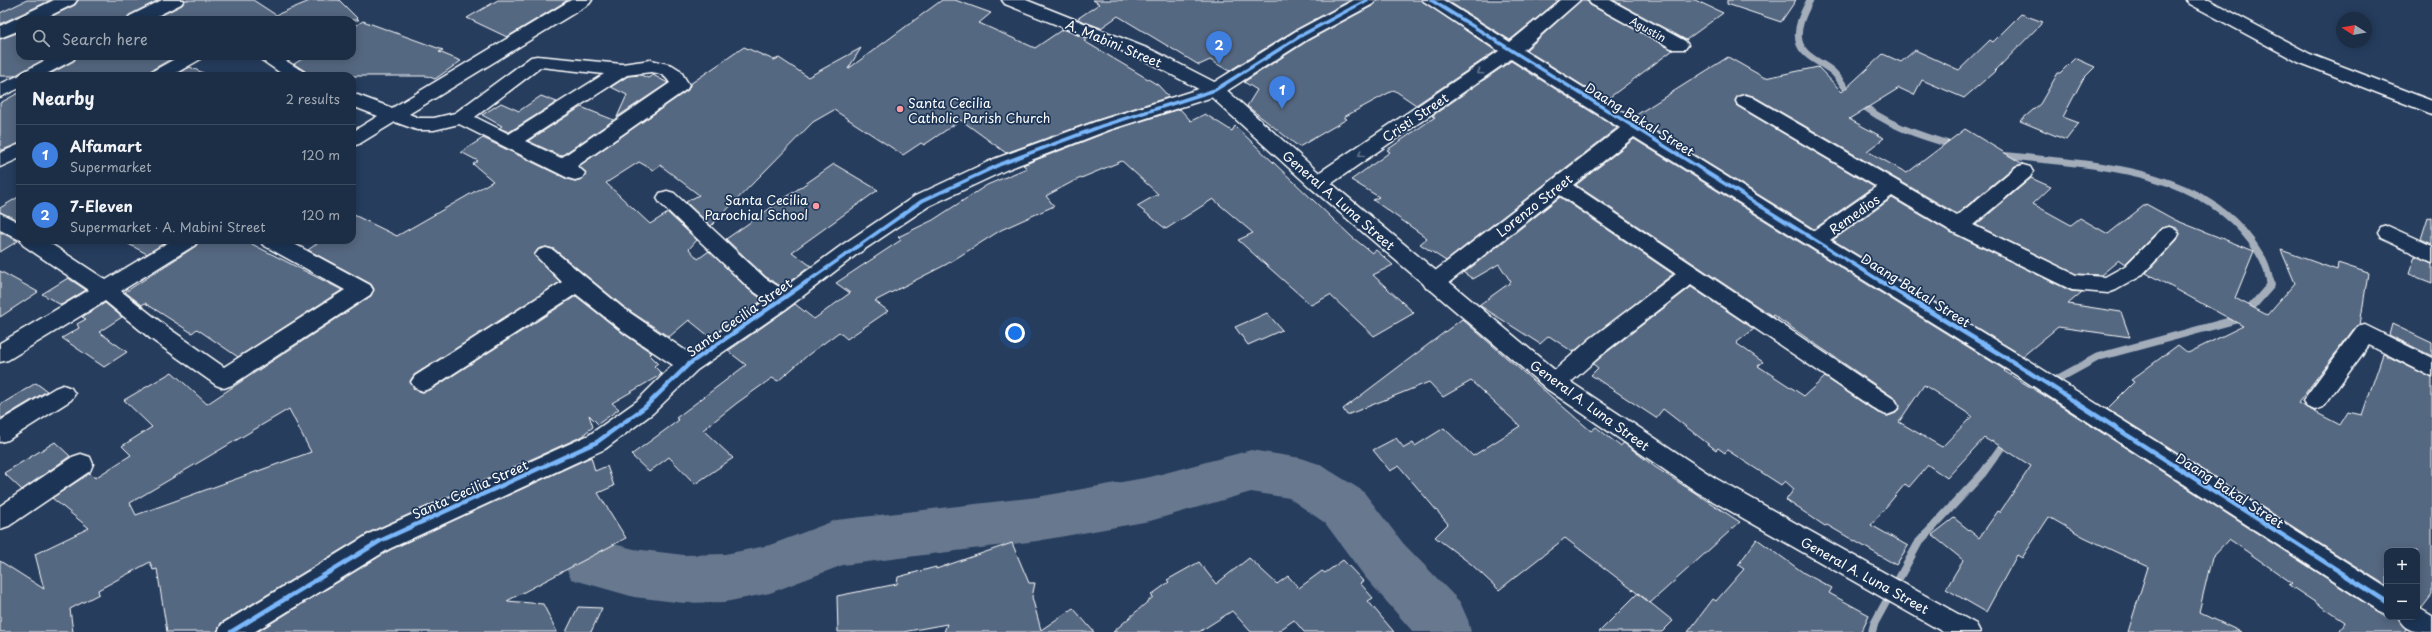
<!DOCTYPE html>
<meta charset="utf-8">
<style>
:root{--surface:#1c2e46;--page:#293a51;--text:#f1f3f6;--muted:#a0a8b3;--line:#3a4a5f;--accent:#ff9aa2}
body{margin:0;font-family:"Playpen Sans",sans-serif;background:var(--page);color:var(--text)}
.controls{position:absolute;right:12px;bottom:12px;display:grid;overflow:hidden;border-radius:8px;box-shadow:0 2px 10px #0003}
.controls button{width:36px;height:36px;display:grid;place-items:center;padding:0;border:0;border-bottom:1px solid var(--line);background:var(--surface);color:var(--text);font:20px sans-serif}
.compass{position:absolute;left:2336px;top:12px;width:36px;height:36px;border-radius:50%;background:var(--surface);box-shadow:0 2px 10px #0003;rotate:281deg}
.you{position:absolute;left:1015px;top:333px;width:14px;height:14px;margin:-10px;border:3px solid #fff;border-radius:50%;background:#1a73e8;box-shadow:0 0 0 6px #1a73e833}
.badge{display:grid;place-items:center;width:26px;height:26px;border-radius:50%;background:var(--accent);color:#fff;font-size:13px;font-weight:700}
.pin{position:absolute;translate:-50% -33px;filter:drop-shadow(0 1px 2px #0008)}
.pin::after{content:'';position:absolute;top:21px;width:14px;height:12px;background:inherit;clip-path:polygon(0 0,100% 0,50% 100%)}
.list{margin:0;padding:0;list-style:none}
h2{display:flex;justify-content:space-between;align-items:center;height:52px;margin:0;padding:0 16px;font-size:17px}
h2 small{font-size:13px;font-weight:400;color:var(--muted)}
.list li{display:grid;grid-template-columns:26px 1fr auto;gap:12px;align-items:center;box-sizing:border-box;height:60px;padding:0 16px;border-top:1px solid var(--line)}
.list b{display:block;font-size:15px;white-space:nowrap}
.list p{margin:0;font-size:13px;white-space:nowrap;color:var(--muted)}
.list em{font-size:13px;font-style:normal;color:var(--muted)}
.icon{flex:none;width:22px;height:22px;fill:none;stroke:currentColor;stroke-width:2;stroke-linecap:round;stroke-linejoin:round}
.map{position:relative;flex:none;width:2432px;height:632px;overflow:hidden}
.search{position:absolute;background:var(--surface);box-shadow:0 2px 10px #0003;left:16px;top:16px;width:340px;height:44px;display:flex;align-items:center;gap:10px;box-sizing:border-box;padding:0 14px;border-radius:12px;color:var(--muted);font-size:15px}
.panel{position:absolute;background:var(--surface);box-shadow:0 2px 10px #0003;left:16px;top:72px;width:340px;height:172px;border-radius:12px}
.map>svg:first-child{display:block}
</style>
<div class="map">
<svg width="2432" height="632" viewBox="0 0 2432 632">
<rect width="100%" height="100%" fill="#263d5e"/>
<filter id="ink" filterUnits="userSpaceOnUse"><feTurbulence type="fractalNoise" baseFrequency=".025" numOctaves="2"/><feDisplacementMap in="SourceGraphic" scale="8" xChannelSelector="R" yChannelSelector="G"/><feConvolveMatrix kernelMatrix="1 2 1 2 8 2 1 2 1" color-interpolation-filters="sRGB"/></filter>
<g filter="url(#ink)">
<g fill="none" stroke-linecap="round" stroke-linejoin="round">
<path stroke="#a4aebb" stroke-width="7" d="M1810,0C1804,12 1796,27 1799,41C1802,56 1821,62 1832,71C1841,79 1846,91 1855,99C1883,124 1920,136 1956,146
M2001,155C2085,165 2196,165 2251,241C2261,255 2267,265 2270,282"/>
<path stroke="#a4aebb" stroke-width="8" d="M2054,381L2098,357L2242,318L2271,285L2270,281
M1872,632L1874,624L1919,542L1983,473L2008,438"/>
<path fill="#67788e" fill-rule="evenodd" d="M1251,450L1301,458L1319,464L1363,491L1403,543L1460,602L1468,620L1471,632H1413L1365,577L1325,523L1289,498L1251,492L1150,521L1037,541L843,565L770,593L725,602L684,603L634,597L571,579L563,562L571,545L590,538L634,549L684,555L725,554L770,545L836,520L1037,497L1150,477Z"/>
</g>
<path fill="#556781" stroke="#fff" fill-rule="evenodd" d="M27,0H51L0,24V13Z
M78,0H159L129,15L126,20H44L75,5Z
M185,0H253L276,15L312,0H339L359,20H152L182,5Z
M498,0H568L507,37L467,18Z
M942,0H955L991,13L979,23L1035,48L1063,29L1087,39L1084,41L1158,85L1169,97L1094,121L1006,153L961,120L924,145L921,143L903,155L834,110L813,122L711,226L686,202L699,195L660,165L653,170L639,162L606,183L650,224L668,213L697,240L689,249L698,259L709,251L748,289L763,300L710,337L689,320L669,337L624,307L554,249L546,247L538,249L534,255L560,282L414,375L410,381L414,389L422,392L432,389L576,296L624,334L652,353L649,354L658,363L654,366L662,374L612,403L619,409L598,424L589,415L593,427L585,433V435L370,532L221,623L217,632H167L157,569L153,570L150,562L98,590L99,594L70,609L73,632H0V561L44,589L35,554L89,528L52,498L90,473L95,478L131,455L122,446L152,427L124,400L172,372L207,404L371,296L374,289L371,284L308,250L322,240H352V214L397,236L493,181L473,164L478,161L461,152L483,138L567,179L575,181L582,179L586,173L579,166L688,90L690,84L744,47L774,60L779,58L808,77L861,48L848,69ZM289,409L311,452L136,515L130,503Z
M1093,0H1351L1295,30L1229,71L1210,60L1199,65L1118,16L1101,28L1077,19L1099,4Z
M1377,0H1421L1496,51L1416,105L1394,90L1344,117L1347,119L1299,147L1247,106L1257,90L1244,82L1309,40L1374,5Z
M1446,0H1559L1510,40Z
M1581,0H1587L1590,5L1673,50L1606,100L1526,50Z
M1613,0H1695L1723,13L1686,40Z
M1727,0H1796L1781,22L1727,4Z
M2021,14L2043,22L1993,73L1964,98L1922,80L1914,95L1899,88L1849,119L1884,138L1867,151L1907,173L1965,129L2023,164L2015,166L1957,214L1753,96L1745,94L1738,96L1735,100L1737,106L1874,187L1814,229L1633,117L1728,57L1765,78L1818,67L1842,92L1883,54L1901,62L1915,50L1959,70L1990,40L1993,42Z
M363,21L443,50L439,52L461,61L435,79L427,76H308L305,71L294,64L307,56H352V28Z
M20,32V56H50L14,76H0V39Z
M77,56H176L150,71L147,76H46L74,61Z
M2075,58L2095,67L2083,79L2063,117L2079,123L2066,140L2020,121L2040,104L2058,73H2060Z
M1511,61L1617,128L1446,261L1420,244L1427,238L1373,200L1379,197L1351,180L1390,152L1387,150L1435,117L1432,116Z
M190,67L210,76H174Z
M641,75L648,78L653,75L668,83L617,117L627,95L611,87L628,76Z
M20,92V143L0,151V103Z
M541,96L557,102L509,132L499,128L502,126L482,115L501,103L519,111Z
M581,107L614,120L561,156L528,141Z
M1180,109L1191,121L1205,114L1232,131L1235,126L1352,237L1372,253L1376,250L1393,265L1373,275L1414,313L1374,336L1330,295L1311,305L1238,240L1253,233L1213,199L1166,229L1137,206L1158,194L1122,161L1074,181L1046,196L1054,206L1001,230L947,264L875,301L888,311L847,339L839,332L808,355L778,381L772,378L737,403L703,430L733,458L695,484L669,457L649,472L631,455L679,420L676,418L746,365L728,351L795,304L814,319L850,293L836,283L901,240L898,237L933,220L987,185L1027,168L1023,165L1110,131Z
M1634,139L2005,370L2004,371L2053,401L2377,611L2387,617H2397L2406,629L2404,632H2339L2345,622L2289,585L2292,583L2229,539L2212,557L2199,612L2241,632H2128L2148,567L2084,537L2049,517L2022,558L2017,555L1986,612L1946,589L1963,560L1932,535L1954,518L1979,538L1998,511L2000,512L2031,466L1992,441L1991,442L1984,438L1947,478L1928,465L1909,487L1905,484L1871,525L1908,546L1896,565L1827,525L1825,526L1786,500L1794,489L1785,481L1781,485L1727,450L1725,453L1718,448L1716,450L1663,409L1656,418L1591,375L1598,368L1593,364L1607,352L1691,287L1754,329L1736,343L1763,362L1758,366L1804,396L1825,377L1878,413L1888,416L1896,413L1900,407L1896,399L1773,315L1772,316L1576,185ZM1924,385L1972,416L1942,447L1899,422Z
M834,164L878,190L792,252L811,266L782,287L766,277L726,239Z
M2031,178L2051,187L2033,204L2071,225L2080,218L2108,234L2146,204L2175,220L2254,251L2235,298L2267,315L2295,283L2281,250L2337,270L2338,263L2368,273L2360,325L2356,326L2298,403L2340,425L2348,412L2362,415L2383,354L2432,378V595L2422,608L2417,606V551H2387V586L2107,409L2134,382L2131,380L2178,345L2188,353L2243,326L2146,273L2177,240L2180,233L2176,228L2169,226L2161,228L2125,264L2119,260L2101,275L2076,274L1976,225Z
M20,196V221L0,212V208Z
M1560,197L1673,274L1573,352L1549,336L1540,344L1479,305L1511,282L1499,264L1473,279L1464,273Z
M1892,198L1950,232L2071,291L2082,292L2068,304L2121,312L2130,337L2058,327L2023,356L1833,240Z
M2428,217L2432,218V244L2421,239Z
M0,232L18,241L0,252Z
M121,240H169L147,254Z
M199,240H244L342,290L238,357L197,329L192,333L145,303L142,305L125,292L196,246Z
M2415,256L2432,263V283L2409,274Z
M0,271L38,292L0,317Z
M68,278L86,290L61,305L42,294Z
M105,303L122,317L99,332L127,352L104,367L62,338L79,328L77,324L86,319L82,317Z
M1267,313L1282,330L1248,345L1235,327Z
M1462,319L1591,431L1596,427L1620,446L1624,443L1655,467L1740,522L1650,603L1565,538L1499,590L1471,564L1435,537L1448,524L1399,466L1390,471L1373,450L1396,438L1404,448L1413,443L1415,446L1444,428L1473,456L1520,426L1471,381L1443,397L1429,382L1347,415L1343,409Z
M2392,324L2432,343V356L2389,335Z
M36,383L47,391L2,418L0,417V405Z
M55,442L70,456L22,490L4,473Z
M591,457L595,471L607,466L614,486L598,493L626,538L507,601L543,604L557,632H257L390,550Z
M1757,539L1804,573L1832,588L1829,593L1869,615L1861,632H1688L1713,599L1716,601L1744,569L1738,565Z
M1012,543L1029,583H1035L1032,597L1041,630L1073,608L1094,632H944L947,624L903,632H838L837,596L897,584L898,577L936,567V569Z
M1249,558L1277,584L1288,576L1299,588L1322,571L1325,573L1343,560L1363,581L1360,583L1373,598L1368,601L1394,632H1304L1294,620L1277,632H1251L1232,611L1199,632H1113L1153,597L1151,595L1169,582L1167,580L1199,562L1216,584Z
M1638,593L1673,621L1662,632H1599Z
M578,607L602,608L591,632H566Z"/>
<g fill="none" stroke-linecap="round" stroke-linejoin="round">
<defs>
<path id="minor" d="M54,0H77L74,4L41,20H20V30L0,38V26Z
M162,0H184L181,4L149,20H127L130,16Z
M571,0H592L589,4L409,114L419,118H434L455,113L531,57L537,56L622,64L651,60L672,65L680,70L689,85L687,89L577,166L585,173L582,178L575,180L568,178L459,124L434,130H417L395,122L359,144L352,146V132L378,116L352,106V93L392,108ZM541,67L604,74L509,134L475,117ZM651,72C660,73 665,75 670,83L561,158L525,141L627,75Z
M1354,0H1376L1373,4L1308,39L1222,94L1109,130L1008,169L929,206L856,255L790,306L697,370L653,413L605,449L389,549L254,632H218L222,624L371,533L589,435L637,401L673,365L625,333L576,294L431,388L423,391L415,388L411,382L415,376L562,282L535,255L539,250L546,248L553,250L623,308L689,353L766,300L749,288L660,203L657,198L660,193L667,191L674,193L765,278L782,289L842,245L915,196L994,159L1095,122L1208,86L1296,31Z
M1422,0H1443L1510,42L1561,0H1580L1523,50L1814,231L1877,187L1738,105L1736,101L1738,97L1745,95L1752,97L1957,216L2016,167L2023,165L2030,167L2033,172L2030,177L1973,225L2076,275L2105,277L2125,266L2162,229L2169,227L2176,229L2179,234L2176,239L2141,276L2116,290L2108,293L2072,290L1951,231L1892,196L1830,240L2029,361L2387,588V614L2378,610L2013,373L1634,137L1573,185L1895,400L1899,406L1895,412L1887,415L1879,412L1691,285L1606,351L1563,389L1555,392L1547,389L1543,383L1547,377L1590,339L1676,274L1560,195L1442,288L1434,291L1426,288L1423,283L1426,278L1620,128L1511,59L1325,188L1318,190L1311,188L1308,183L1311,178L1499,51Z
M1588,0H1610L1685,41L1688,45L1685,49H1673L1591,4Z
M2187,0H2209L2310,54L2432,101V114L2298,62L2190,4Z
M53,56H76L73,60L43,76H20V88L0,97V84L20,75L23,72Z
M180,56H202L199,60L171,76H148L151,72Z
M256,56H278L304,72L307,76H285Z
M20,144V158L0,167V153Z
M0,213L20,223V240H45L106,280L172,240H198L195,245L121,291L167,327L224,367L345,290L263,245L260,240H287L370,285L373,290L370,295L232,385L224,388L216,385L151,339L105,301L8,360L0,362V343L89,290L23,245L20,240L0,230Z
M2388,226L2432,246V262L2381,238L2378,233L2381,228Z
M2365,325L2432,358V377L2369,345L2323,407L2315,410L2307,407L2303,401L2307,395L2357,327Z
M63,385L71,388L75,394L71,400L8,440L0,442V421L55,388Z
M81,454L90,457L93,464L90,471L9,526L0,529V506L72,457Z
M2417,607L2432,616V632C2416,632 2405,632 2398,617H2417Z"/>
<path id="major" d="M1002,0H1026L1154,51L1222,86L1325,178L1563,377L1715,478L1976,624L1980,632H1943L1697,492L1547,389L1311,188L1208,94L1142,59L1005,4Z"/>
</defs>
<use href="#minor" stroke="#fff" stroke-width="3"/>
<use href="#major" stroke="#fff" stroke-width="3"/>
<use href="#minor" fill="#1d3557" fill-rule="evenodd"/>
<use href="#major" fill="#1d3557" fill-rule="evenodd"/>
<defs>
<path id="cycleway-far1" d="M1431,0L1882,282
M807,282L922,201L1001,164L1102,126L1215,90L1302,35L1367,0"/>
<path id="cycleway" d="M1880,281L2021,367L2387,602
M231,632L380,541L597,442L645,407L689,364L808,281"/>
</defs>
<use href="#cycleway-far1" stroke="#1d3557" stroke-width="5.5"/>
<use href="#cycleway" stroke="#1d3557" stroke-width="7"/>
<use href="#cycleway-far1" stroke="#7ab7fb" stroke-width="3.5"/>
<use href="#cycleway" stroke="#7ab7fb" stroke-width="4.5"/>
</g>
<defs><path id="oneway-chevron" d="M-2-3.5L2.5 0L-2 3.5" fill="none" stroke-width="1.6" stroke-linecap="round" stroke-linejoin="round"/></defs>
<g stroke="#6c7c92">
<use href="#oneway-chevron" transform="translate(1480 72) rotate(145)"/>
<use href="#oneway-chevron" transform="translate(1361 154) rotate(146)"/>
</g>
</g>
<g fill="#ff9aa2" stroke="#1d3557" stroke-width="1.5">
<circle cx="900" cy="109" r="4"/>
<circle cx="816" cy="206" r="4"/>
</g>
<g text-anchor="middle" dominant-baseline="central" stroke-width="3.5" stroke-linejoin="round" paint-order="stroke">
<g font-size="11" fill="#fff" stroke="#1d3557">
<text transform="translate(1648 29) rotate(29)">Agustin</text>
</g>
<g font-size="13" fill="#fff" stroke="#1d3557">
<text transform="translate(1114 43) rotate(23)">A. Mabini Street</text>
<text transform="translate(1415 117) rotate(-34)">Cristi Street</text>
<text transform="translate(1640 119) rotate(32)">Daang Bakal Street</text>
<text transform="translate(1339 200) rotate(41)">General A. Luna Street</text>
<text transform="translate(1534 205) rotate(-38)">Lorenzo Street</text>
<text transform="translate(1854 214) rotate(-35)">Remedios</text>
<text transform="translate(1916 290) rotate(32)">Daang Bakal Street</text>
<text transform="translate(739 317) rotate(-35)">Santa Cecilia Street</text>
<text transform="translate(1590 405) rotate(36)">General A. Luna Street</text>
<text transform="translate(470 489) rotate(-24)">Santa Cecilia Street</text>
<text transform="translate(2230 490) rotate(33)">Daang Bakal Street</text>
<text transform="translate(1865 575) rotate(29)">General A. Luna Street</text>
</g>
<g font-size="13" fill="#fff" stroke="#1d3557" text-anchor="start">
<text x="908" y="102">Santa Cecilia<tspan x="908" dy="15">Catholic Parish Church</tspan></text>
<text x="808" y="199" text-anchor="end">Santa Cecilia<tspan x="808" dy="15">Parochial School</tspan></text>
</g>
</g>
</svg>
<div class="controls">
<button>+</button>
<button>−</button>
</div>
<svg class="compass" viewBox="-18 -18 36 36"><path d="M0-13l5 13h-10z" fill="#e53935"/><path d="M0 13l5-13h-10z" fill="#a0a8b3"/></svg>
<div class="you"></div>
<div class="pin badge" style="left:1282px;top:109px;background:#3f7fe0">1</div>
<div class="pin badge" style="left:1219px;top:64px;background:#3f7fe0">2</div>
<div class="search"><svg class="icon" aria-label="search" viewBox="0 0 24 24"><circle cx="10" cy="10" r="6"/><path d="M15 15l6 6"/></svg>Search here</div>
<section class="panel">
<h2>Nearby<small>2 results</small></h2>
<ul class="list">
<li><span class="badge" style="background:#3f7fe0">1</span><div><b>Alfamart</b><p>Supermarket</p></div><em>120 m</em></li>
<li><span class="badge" style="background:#3f7fe0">2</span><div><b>7-Eleven</b><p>Supermarket · A. Mabini Street</p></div><em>120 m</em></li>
</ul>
</section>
</div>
